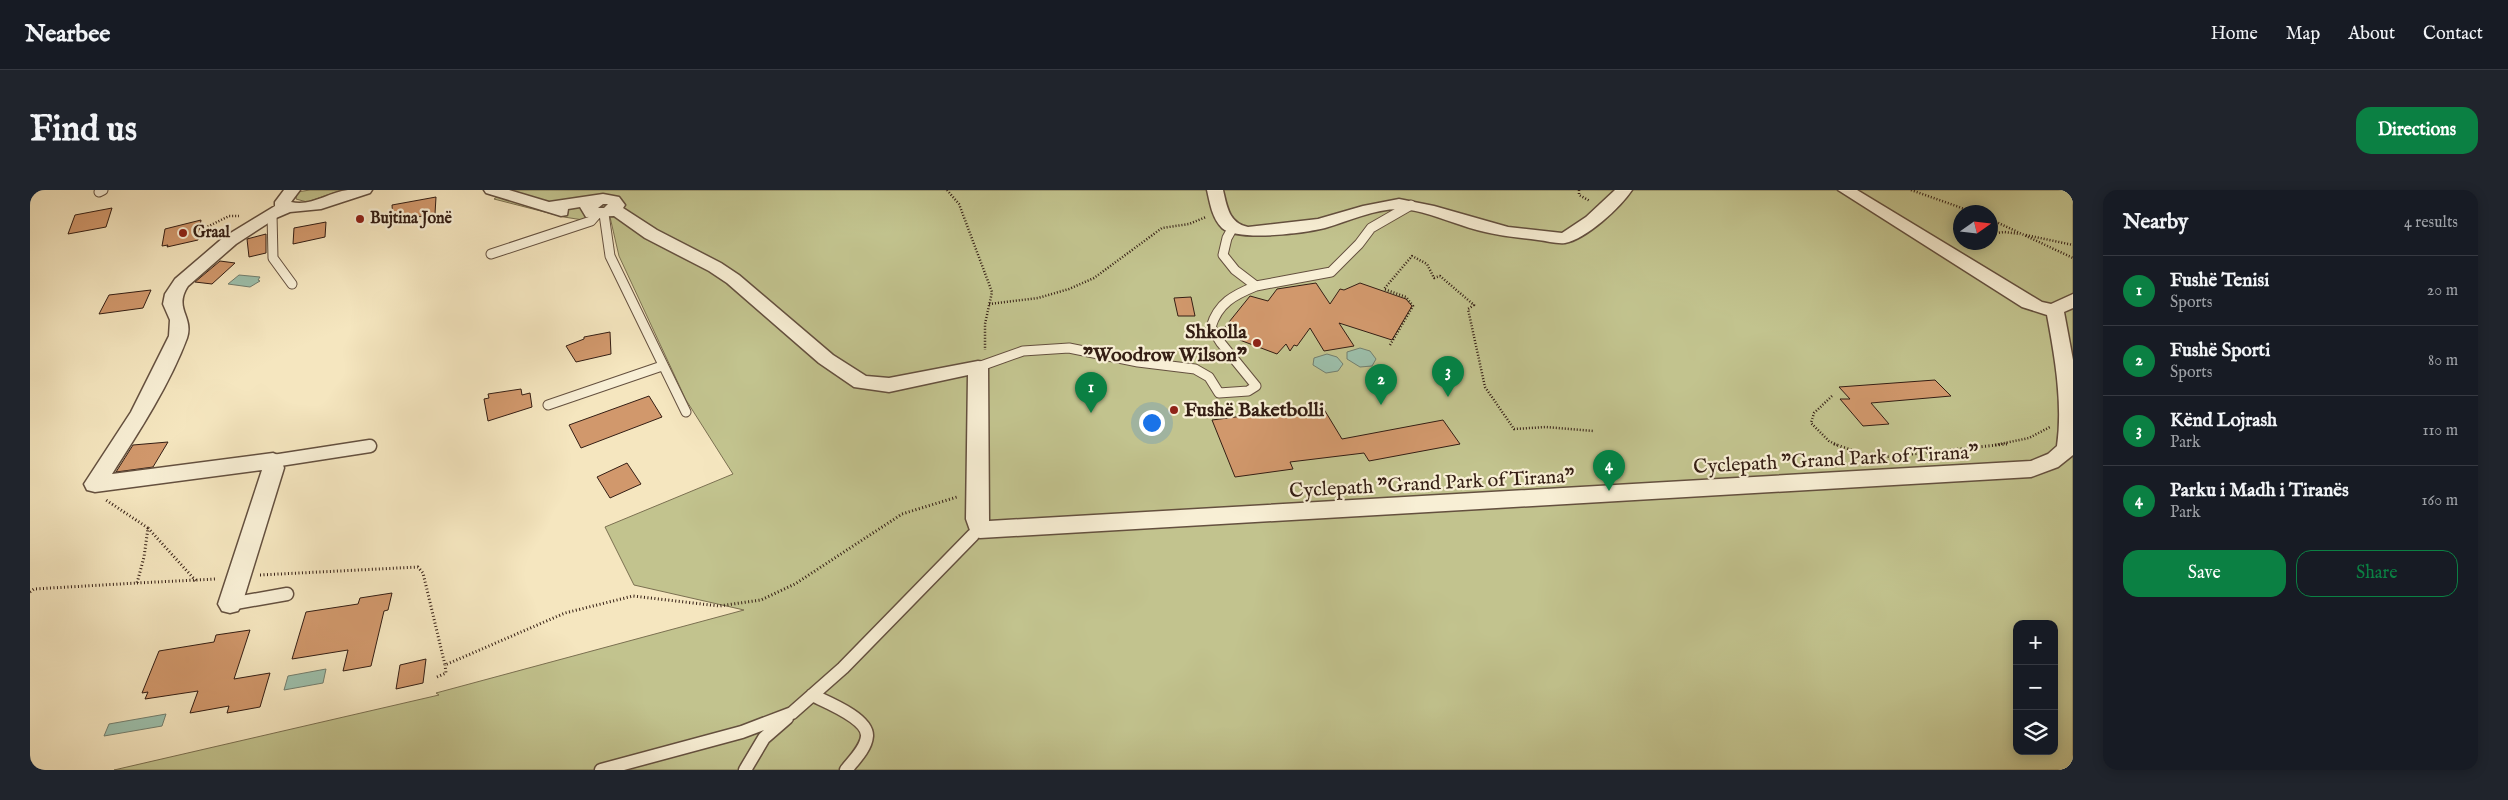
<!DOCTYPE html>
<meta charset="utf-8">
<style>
:root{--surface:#171b24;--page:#20242c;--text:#f1f3f6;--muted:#9ea1a6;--line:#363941;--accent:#0b8043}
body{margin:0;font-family:"IM FELL English",serif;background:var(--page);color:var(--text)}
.controls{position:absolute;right:15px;bottom:15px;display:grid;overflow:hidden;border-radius:10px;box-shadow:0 2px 12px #0003}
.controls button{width:45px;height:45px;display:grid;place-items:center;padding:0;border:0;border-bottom:1px solid var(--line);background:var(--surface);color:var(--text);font:25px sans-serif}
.compass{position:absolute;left:1923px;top:15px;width:45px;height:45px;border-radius:50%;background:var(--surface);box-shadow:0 2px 12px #0003;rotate:76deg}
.you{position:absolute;left:1121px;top:232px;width:18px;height:18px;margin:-12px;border:4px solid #fff;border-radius:50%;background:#1a73e8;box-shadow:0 0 0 8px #1a73e833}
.badge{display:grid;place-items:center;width:32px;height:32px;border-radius:50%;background:var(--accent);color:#fff;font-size:16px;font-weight:700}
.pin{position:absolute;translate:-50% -41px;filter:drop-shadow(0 1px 2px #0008)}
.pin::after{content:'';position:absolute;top:26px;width:18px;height:15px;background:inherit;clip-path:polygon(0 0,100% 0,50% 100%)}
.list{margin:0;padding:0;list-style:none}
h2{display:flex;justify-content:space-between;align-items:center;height:65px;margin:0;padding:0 20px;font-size:21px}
h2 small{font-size:16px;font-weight:400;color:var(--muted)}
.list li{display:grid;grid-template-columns:32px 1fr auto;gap:15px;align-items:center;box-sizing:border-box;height:70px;padding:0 20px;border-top:1px solid var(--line)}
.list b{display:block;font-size:19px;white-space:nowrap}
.list p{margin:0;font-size:16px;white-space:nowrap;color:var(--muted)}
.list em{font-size:16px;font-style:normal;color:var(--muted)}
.actions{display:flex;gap:10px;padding:15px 20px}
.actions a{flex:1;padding:11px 0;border:1px solid var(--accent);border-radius:15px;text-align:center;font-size:18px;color:var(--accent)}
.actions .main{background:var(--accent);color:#fff}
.icon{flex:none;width:28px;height:28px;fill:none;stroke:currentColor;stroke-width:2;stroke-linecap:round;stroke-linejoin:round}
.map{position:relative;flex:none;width:2043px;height:580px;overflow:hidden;border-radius:15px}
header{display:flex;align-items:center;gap:30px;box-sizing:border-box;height:70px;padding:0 25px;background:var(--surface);border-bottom:1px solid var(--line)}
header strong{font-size:24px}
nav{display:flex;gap:28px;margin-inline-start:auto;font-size:18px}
.intro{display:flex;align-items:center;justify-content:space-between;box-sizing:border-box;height:120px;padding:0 30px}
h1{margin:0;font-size:35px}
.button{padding:12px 22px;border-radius:15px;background:var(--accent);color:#fff;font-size:18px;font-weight:700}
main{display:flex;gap:30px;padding:0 30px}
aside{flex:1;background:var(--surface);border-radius:15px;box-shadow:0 2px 12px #0003}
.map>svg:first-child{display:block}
</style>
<header>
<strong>Nearbee</strong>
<nav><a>Home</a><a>Map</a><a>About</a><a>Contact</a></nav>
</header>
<div class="intro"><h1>Find us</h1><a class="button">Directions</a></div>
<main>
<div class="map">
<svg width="2043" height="580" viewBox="0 0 2043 580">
<rect width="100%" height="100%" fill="#f5e6bf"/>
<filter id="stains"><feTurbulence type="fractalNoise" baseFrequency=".004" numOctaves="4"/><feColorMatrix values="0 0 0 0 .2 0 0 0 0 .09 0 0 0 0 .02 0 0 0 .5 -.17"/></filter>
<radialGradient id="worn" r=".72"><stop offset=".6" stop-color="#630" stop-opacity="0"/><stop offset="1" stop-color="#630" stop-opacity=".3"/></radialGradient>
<path fill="#c2c38e" stroke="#7b7051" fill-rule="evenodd" d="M280,0H312L277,12L266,9L267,2Z
M477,0H2043V580H84L409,505L406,503L714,420L604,395L575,337L703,284L656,210L589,66L580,27L553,30L534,27L464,9ZM1930,22H1960V52H1930ZM1987,434H2024V561H1987Z"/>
<path fill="#9dc0ac" stroke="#737f6f" d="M209,85L230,87L228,90L230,91L220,97L198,94Z
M1330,158L1340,161L1346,169L1342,176L1330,177L1317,169V162Z
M1297,164L1307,167L1313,174L1308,181L1296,183L1283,175L1284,168Z
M296,479L293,493L254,500L258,486Z
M136,524L132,536L74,546L79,534Z"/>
<path fill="#d1986c" stroke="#341e14" d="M406,7L405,24L363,31L362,15Z
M82,18L76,37L38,44L45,25Z
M171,30L168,50L137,57L138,55L132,56L135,39Z
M296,32L295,47L263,54L264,38Z
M236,44V63L219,67L217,49Z
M190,71L205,73L182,94L165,92Z
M1286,93L1300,114L1310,99L1314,100L1330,93L1376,109L1382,116L1362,150L1309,133L1324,156L1294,161L1280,138L1267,156L1264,155L1260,161L1256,154L1247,164L1199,146L1204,141L1195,137L1220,106L1238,111L1247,99Z
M121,100L113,118L69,124L79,105Z
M1161,107L1165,126H1148L1144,108Z
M580,142L581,164L546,172L536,156L554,149V147Z
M1905,190L1921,206L1841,213L1859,234L1833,236L1810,209H1820L1809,197Z
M491,199L492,205L500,203L502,217L458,231L454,209L459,208L458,204Z
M619,206L632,227L551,258L539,235Z
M1292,216L1312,249L1413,230L1430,254L1339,271L1334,263L1260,272L1263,279L1205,287L1182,230Z
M138,252L123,277L86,282L103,255Z
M597,273L611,294L580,308L567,287Z
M362,403L358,420L354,421L341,476L313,481L318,460L262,469L276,422L328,414L330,408Z
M220,440L204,489L240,483L230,517L197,523L199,516L160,523L168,501L115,509L118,502L112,503L129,461L184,452L186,445Z
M396,469L393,493L366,499L370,475Z"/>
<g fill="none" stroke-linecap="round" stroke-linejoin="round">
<defs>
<path id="lane-far1" d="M69,2L73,0
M242,24L243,68L262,94
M574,24L580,66L656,222
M1202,39L1197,48L1193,65L1205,80L1226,96L1301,82L1329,54L1341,38L1381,15
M461,64L561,31L567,24
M948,177L993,161L1039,158L1108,172L1165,179L1179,187L1189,203L1218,201L1226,196L1191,153L1181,137C1188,113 1204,105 1226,96
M518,215L632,176"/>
<path id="lane" d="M243,271L340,256
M200,414L257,404
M782,505C796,512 838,528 837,546C836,559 823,571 816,580
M571,580L712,542L762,523L813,478L943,345
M715,580L734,548L757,528"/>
<path id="street" d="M254,0H270L261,12C281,17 299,2 318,0C326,0 334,0 342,0L340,3L291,19L260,22L246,28L206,54L158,96C143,119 164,126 157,148C140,194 109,242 82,284L243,263L250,266L254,278L212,414L208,421L200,423L192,421L188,414L232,280L65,302L57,300L54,294L101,222L139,146L140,130L133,114L135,104L145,89L194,47L245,16V12Z
M454,0H479L519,12L573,4L589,7L595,15L593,18L627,40L691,73L709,85L803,165L836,186L859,188L948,171L955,172L958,177L959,331L2001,271L2018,264L2027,256C2033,214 2025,167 2017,125L1992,117L1808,0H1827L2012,112L2021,114L2043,104V118L2034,122L2043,170V265L2028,277L2001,287L950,348L942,346L936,329L938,185L859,202L824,197L789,173L697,93L679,81L615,48L584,26L556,27L550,17L538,19L537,25L531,26L456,3ZM573,14H578L574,18H568Z
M1177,0H1193C1197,17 1199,33 1218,37L1288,29L1333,16L1369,9L1404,16L1478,37L1532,43L1556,27L1585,0H1602C1590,18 1556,49 1535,53C1527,54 1517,51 1508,50C1482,47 1456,44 1431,35C1411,29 1389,19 1369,19C1344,19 1319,31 1295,38C1275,43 1208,52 1192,38C1182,28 1180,13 1177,0Z"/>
</defs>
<use href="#lane-far1" stroke="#64503f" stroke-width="11"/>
<use href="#lane" stroke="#64503f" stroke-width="15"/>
<use href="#street" stroke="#64503f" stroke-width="3"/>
<path stroke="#341e14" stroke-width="2.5" stroke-dasharray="1 2" stroke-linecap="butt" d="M917,0L929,14L962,102L955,134V160
M1549,0V5L1560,11
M1881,0L1943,22
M1960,29L2043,68
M175,38L199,26H209
M1960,44L1974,42L1990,44
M1996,45L2043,55
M959,114L1008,108L1039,99L1064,88L1132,38L1159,34L1176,27
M1360,155L1383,116L1376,107L1354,99L1382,66L1397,74L1404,88L1410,86L1444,115L1438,119L1455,197L1484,239L1516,237L1564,241
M1802,206L1784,223L1781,233L1799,251L1807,255
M1965,255L1999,248L2020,237"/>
<path stroke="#341e14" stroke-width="3" stroke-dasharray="1 2.5" stroke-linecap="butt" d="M1804,254L1844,268L1977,254
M118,338L166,391
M230,385L388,377L393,383L415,475L535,423L603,406L689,416L731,410L765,394L872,324L927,307
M107,393L186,389
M0,402L4,399L107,393L114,367L118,338L76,310
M407,487L416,483L415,475"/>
<use href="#lane-far1" stroke="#f8efd5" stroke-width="9"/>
<use href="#lane" stroke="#f8efd5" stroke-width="12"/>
<use href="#street" fill="#f8efd5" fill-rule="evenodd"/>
</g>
<g fill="#8f2418" stroke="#f8efd5" stroke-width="2">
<circle cx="330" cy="29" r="5"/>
<circle cx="153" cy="43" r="5"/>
<circle cx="1227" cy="153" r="5"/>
<circle cx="1144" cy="220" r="5"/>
</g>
<g text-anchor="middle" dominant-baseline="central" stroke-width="4.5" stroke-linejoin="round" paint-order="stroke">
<g font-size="16" font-weight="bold" fill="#341e14" stroke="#f8efd5" text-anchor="start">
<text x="340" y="29">Bujtina Jonë</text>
<text x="163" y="43">Graal</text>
</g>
<g font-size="20" font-weight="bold" fill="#341e14" stroke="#f8efd5" text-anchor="end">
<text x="1217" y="142">Shkolla<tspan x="1217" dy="23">"Woodrow Wilson"</tspan></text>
<text x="1154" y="220" text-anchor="start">Fushë Baketbolli</text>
</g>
<g font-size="20" fill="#341e14" stroke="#f8efd5">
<text transform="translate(1806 270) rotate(-3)">Cyclepath "Grand Park of Tirana"</text>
<text transform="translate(1402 294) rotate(-3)">Cyclepath "Grand Park of Tirana"</text>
</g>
</g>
<rect width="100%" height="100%" filter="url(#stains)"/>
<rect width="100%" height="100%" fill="url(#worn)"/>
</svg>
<div class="controls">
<button>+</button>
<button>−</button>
<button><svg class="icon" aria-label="layers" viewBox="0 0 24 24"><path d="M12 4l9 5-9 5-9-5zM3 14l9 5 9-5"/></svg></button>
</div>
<svg class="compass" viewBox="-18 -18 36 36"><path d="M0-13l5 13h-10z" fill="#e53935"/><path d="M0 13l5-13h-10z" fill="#9ea1a6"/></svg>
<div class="you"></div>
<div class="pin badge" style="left:1061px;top:223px">1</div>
<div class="pin badge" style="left:1351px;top:215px">2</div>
<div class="pin badge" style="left:1418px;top:207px">3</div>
<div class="pin badge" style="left:1579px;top:301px">4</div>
</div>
<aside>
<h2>Nearby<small>4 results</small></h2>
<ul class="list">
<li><span class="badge">1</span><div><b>Fushë Tenisi</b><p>Sports</p></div><em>20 m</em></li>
<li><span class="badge">2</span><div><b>Fushë Sporti</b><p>Sports</p></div><em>80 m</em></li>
<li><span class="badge">3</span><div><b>Kënd Lojrash</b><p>Park</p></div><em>110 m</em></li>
<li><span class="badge">4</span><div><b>Parku i Madh i Tiranës</b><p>Park</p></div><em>160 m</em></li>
</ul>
<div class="actions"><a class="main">Save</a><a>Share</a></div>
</aside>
</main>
